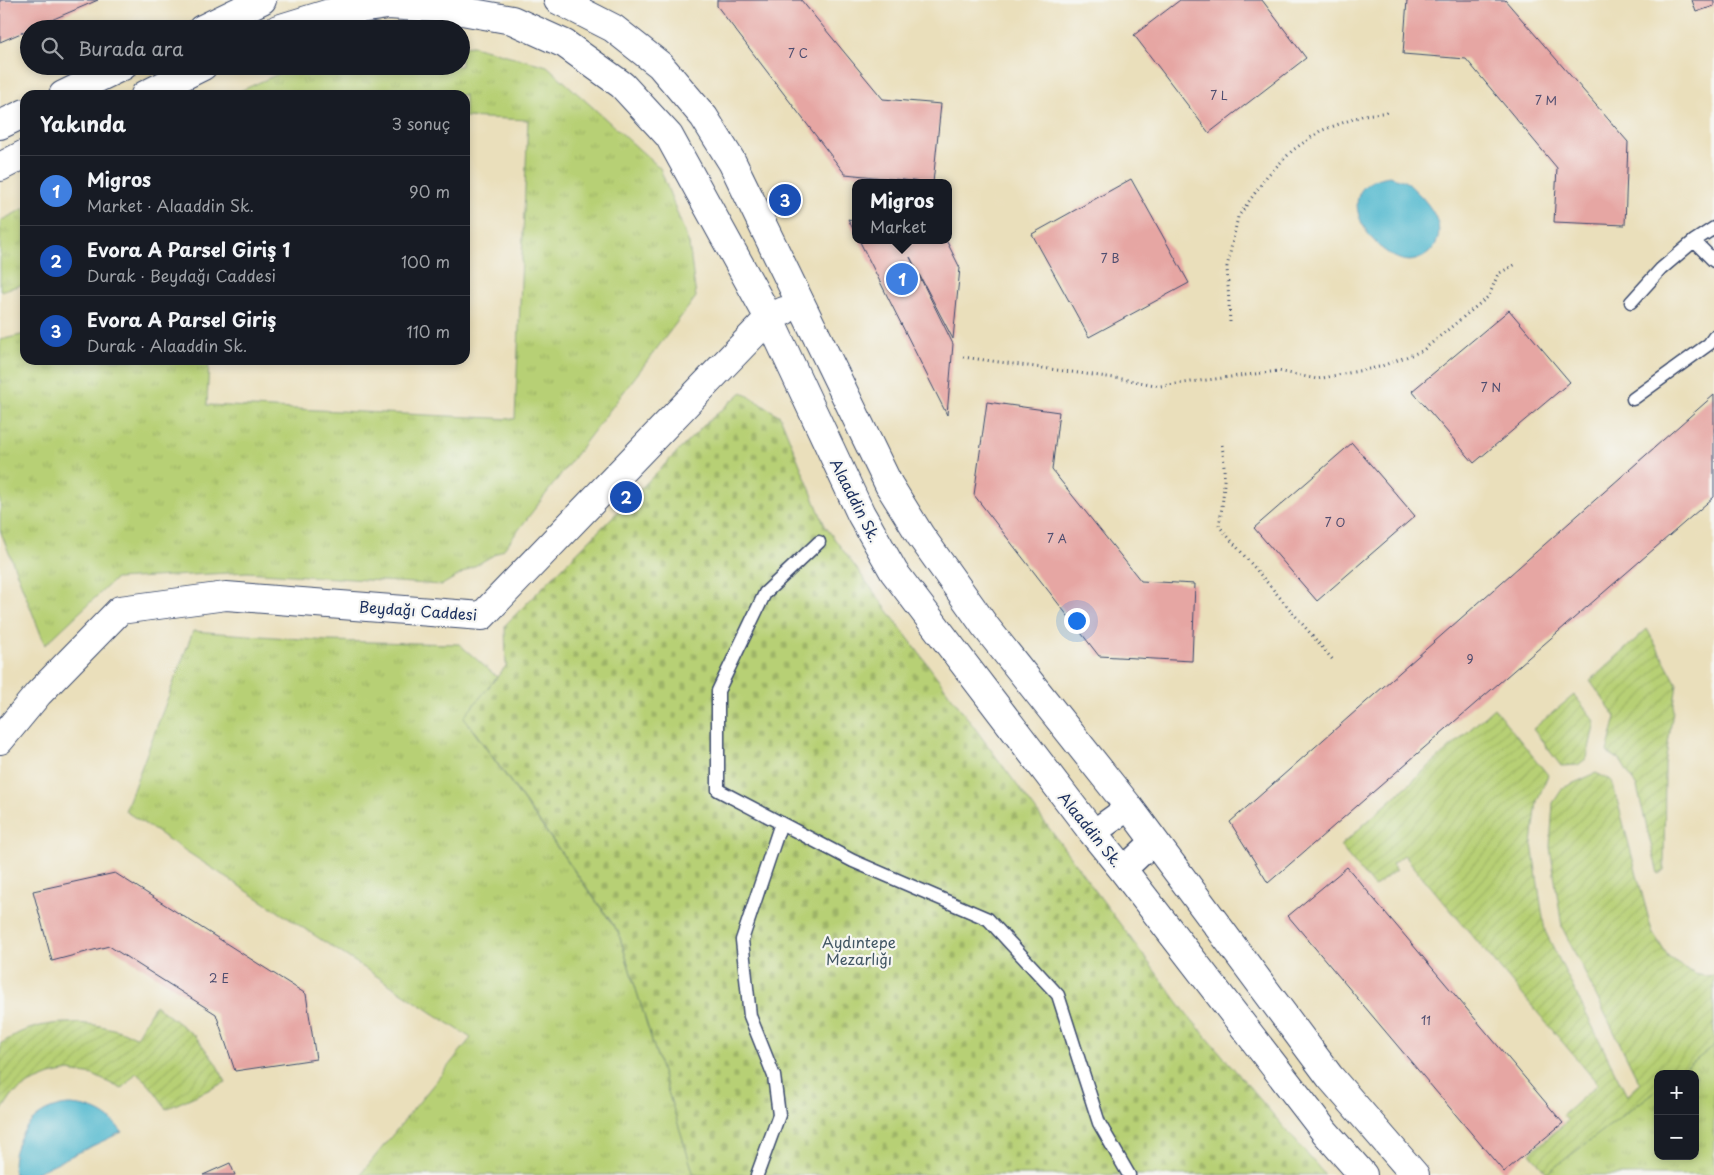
<!DOCTYPE html>
<html lang="tr">
<meta charset="utf-8">
<style>
:root{--surface:#171b24;--page:#242831;--text:#f1f3f6;--muted:#9ea1a6;--line:#363941;--accent:#d1495b}
body{margin:0;font-family:"Playpen Sans",sans-serif;background:var(--page);color:var(--text)}
.controls{position:absolute;right:15px;bottom:15px;display:grid;overflow:hidden;border-radius:10px;box-shadow:0 2px 8px #0003}
.controls button{width:45px;height:45px;display:grid;place-items:center;padding:0;border:0;border-bottom:1px solid var(--line);background:var(--surface);color:var(--text);font:25px sans-serif}
.you{position:absolute;left:1076px;top:620px;width:18px;height:18px;margin:-12px;border:4px solid #fff;border-radius:50%;background:#1a73e8;box-shadow:0 0 0 8px #1a73e833}
.badge{display:grid;place-items:center;width:32px;height:32px;border-radius:50%;background:var(--accent);color:#fff;font-size:16px;font-weight:700}
.pin{position:absolute;translate:-50% -50%;border:2px solid #fff;box-shadow:0 1px 5px #0006}
.popup{position:absolute;left:852px;top:179px;width:100px;height:65px;box-sizing:border-box;display:grid;place-content:center;border-radius:10px;background:var(--surface);filter:drop-shadow(0 1px 4px #0005);font-size:16px;white-space:nowrap;color:var(--muted)}
.popup b{font-size:19px;color:var(--text)}
.popup::after{content:'';position:absolute;left:50%;top:100%;margin-left:-10px;border:10px solid transparent;border-top-color:var(--surface)}
.list{margin:0;padding:0;list-style:none}
h2{display:flex;justify-content:space-between;align-items:center;height:65px;margin:0;padding:0 20px;font-size:21px}
h2 small{font-size:16px;font-weight:400;color:var(--muted)}
.list li{display:grid;grid-template-columns:32px 1fr auto;gap:15px;align-items:center;box-sizing:border-box;height:70px;padding:0 20px;border-top:1px solid var(--line)}
.list b{display:block;font-size:19px;white-space:nowrap}
.list p{margin:0;font-size:16px;white-space:nowrap;color:var(--muted)}
.list em{font-size:16px;font-style:normal;color:var(--muted)}
.icon{flex:none;width:28px;height:28px;fill:none;stroke:currentColor;stroke-width:2;stroke-linecap:round;stroke-linejoin:round}
.map{position:relative;flex:none;width:1714px;height:1175px;overflow:hidden}
.search{position:absolute;background:var(--surface);box-shadow:0 2px 8px #0003;left:20px;top:20px;width:450px;height:55px;display:flex;align-items:center;gap:12px;box-sizing:border-box;padding:0 18px;border-radius:28px;color:var(--muted);font-size:19px}
.panel{position:absolute;background:var(--surface);box-shadow:0 2px 8px #0003;left:20px;top:90px;width:450px;height:275px;border-radius:15px}
.map>svg:first-child{display:block}
</style>
<div class="map">
<svg width="1714" height="1175" viewBox="0 0 1714 1175">
<defs>
<pattern id="grass-tufts" width="24" height="20" patternUnits="userSpaceOnUse" patternTransform="scale(1.25)"><rect width="24" height="20" fill="#b7d074"/><path d="M3 7l-1-3M5 7V3M7 7l1-3M15 17l-1-3M17 17v-4M19 17l1-3" fill="none" stroke="#9db367"/></pattern>
<pattern id="cemetery-stones" width="16" height="16" patternUnits="userSpaceOnUse" patternTransform="scale(1.25)"><rect width="16" height="16" fill="#b7d074"/><path d="M2 7V4a2 2 0 0 1 4 0v3zM10 15v-3a2 2 0 0 1 4 0v3z" fill="#9db367"/></pattern>
<pattern id="garden-furrows" width="10" height="10" patternUnits="userSpaceOnUse" patternTransform="scale(1.25)"><rect width="10" height="10" fill="#b7d074"/><path d="M-1 1l2-2M0 10L10 0M9 11l2-2" fill="none" stroke="#9db367"/></pattern>
</defs>
<rect width="100%" height="100%" fill="#f6f6f2"/>
<filter id="ink" filterUnits="userSpaceOnUse"><feTurbulence type="fractalNoise" baseFrequency=".02" numOctaves="2"/><feDisplacementMap in="SourceGraphic" scale="10" xChannelSelector="R" yChannelSelector="G"/><feConvolveMatrix kernelMatrix="1 2 1 2 8 2 1 2 1" color-interpolation-filters="sRGB"/></filter>
<filter id="wash" filterUnits="userSpaceOnUse"><feTurbulence type="fractalNoise" baseFrequency=".0096" numOctaves="4" result="noise"/><feDisplacementMap in="SourceGraphic" scale="20" xChannelSelector="R" yChannelSelector="G"/><feGaussianBlur stdDeviation="1.12" result="paint"/><feColorMatrix in="noise" values="0 0 0 0 0 0 0 0 0 0 0 0 0 0 0 0 0 1.4 0 .05"/><feComposite in="paint" operator="in"/></filter>
<g filter="url(#wash)">
<rect width="100%" height="100%" fill="#eadfbb"/>
<path fill="url(#grass-tufts)" stroke="#698069" d="M473,46L547,66L660,168L689,244L696,297L504,549L442,585L247,572L115,579L45,645L0,530V340L25,334V360H209L207,405L515,419L528,120L465,117V95H231L296,66H461V47Z
M25,208V284L0,291V221Z
M193,631L328,641L459,644L497,677L464,718L618,932L694,1175H360L471,1038L125,811Z
M1714,1046V1175H1544L1658,1089V1156H1695V1074H1678Z"/>
<path fill="url(#cemetery-stones)" stroke="#698069" d="M742,392L780,416L825,526L1186,1013L1325,1175H694L618,931L464,717L506,666L505,625L704,425Z"/>
<path fill="url(#garden-furrows)" stroke="#698069" d="M1647,629L1677,684L1665,764L1664,871L1658,874L1637,787L1620,760L1607,752L1616,717L1590,681Z
M1574,695L1595,721L1587,758L1578,765L1561,766L1533,729Z
M1494,708L1548,775L1537,801L1532,844L1545,931L1627,1096L1640,1084L1562,927L1550,847L1553,803L1563,788L1596,773L1612,781L1652,931L1668,957L1695,974L1705,976L1714,975V1046L1678,1074H1658V1089L1547,1173L1530,1153L1568,1121L1563,1115L1598,1084L1404,855L1392,864L1396,870L1374,887L1340,846Z
M155,1005L196,1037L215,1062L226,1082L166,1109C158,1095 149,1083 136,1073L122,1089L93,1075L69,1071L50,1075L30,1083L12,1095L0,1113V1044C7,1040 14,1035 21,1032C57,1017 101,1022 136,1037Z"/>
<path fill="#52b9cf" stroke="#367496" d="M1390,176C1395,178 1400,179 1404,181C1409,183 1412,188 1416,191C1431,206 1447,227 1434,247C1429,254 1423,258 1415,260C1382,270 1318,186 1390,176Z
M69,1105C92,1106 109,1114 122,1132L31,1175H15C12,1167 13,1156 16,1148C24,1123 42,1107 69,1105Z"/>
<g id="blocks">
<path fill="#e6a6a3" d="M0,0H98L0,42Z
M717,0H801L883,99L941,104L933,183L845,174L717,6Z
M1180,0H1262L1306,58L1209,133L1134,35Z
M1407,0H1505L1628,142L1625,225L1554,222L1557,168L1466,59L1403,54Z
M1692,0H1714V6L1696,12Z
M1131,179L1189,283L1089,337L1032,234Z
M848,219L856,221V235Z
M859,240H939L947,242L960,268L953,339L910,257L953,344L947,415Z
M1509,310L1570,382L1474,463L1412,391Z
M1714,395V497L1268,883L1230,822Z
M987,402L1059,412L1052,470L1141,581L1195,584L1192,661L1099,656L974,495Z
M1352,443L1415,516L1317,601L1254,528Z
M1347,867L1563,1123L1504,1172L1288,916Z
M115,873L306,994L316,1059L235,1071L216,1014L109,946L52,961L33,891Z
M230,1163L235,1175H203Z"/>
</g>
</g>
<g filter="url(#ink)">
<use href="#blocks" fill-opacity="0" stroke="#3a496c" stroke-width="1"/>
<g fill="none" stroke-linecap="round" stroke-linejoin="round">
<defs>
<path id="lane" d="M1694,241L1714,261
M1631,302L1661,269L1694,241L1714,228
M1633,399L1709,344L1714,337
M819,542L765,593L718,691V790L853,861L988,919L1058,995L1099,1123L1129,1175
M757,1175L779,1115L774,1076L750,1016L742,940L781,823"/>
<path id="street" d="M1093,833L1129,807
M1123,870L1154,841"/>
<path id="secondary" d="M558,0L613,28L660,65L704,117L732,162L889,485L920,535L985,626L1129,807L1330,1077L1415,1175
M202,29L262,0
M278,29L330,13L388,5L451,9L512,20L565,44L622,85L669,136L769,318L861,514L894,572L1093,833L1123,870L1325,1132L1363,1175
M63,95L123,66
M145,95L203,66
M0,125L25,113
M0,167L25,154
M0,740L38,694L120,610L226,596L482,616L769,318L784,311"/>
</defs>
<use href="#lane" stroke="#3a496c" stroke-width="15"/>
<use href="#street" stroke="#3a496c" stroke-width="28"/>
<use href="#secondary" stroke="#3a496c" stroke-width="30"/>
<path stroke="#3a496c" stroke-width="3" stroke-dasharray="1 4" stroke-linecap="butt" d="M1230,322L1227,267L1238,217L1267,176L1293,150L1320,131L1364,115L1390,112
M963,357L1129,380L1160,386L1278,371L1317,379L1379,367L1422,351L1489,296L1498,274L1516,264
M1222,445C1226,472 1224,498 1219,526L1333,660"/>
<use href="#lane" stroke="#fff" stroke-width="12"/>
<use href="#street" stroke="#fff" stroke-width="25"/>
<use href="#secondary" stroke="#fff" stroke-width="28"/>
</g>
</g>
<g text-anchor="middle" dominant-baseline="central" stroke-width="4.5" stroke-linejoin="round" paint-order="stroke">
<g font-size="12" fill="#4e4d6f">
<text x="798" y="53">7 C</text>
<text x="1219" y="95">7 L</text>
<text x="1546" y="100">7 M</text>
<text x="1110" y="258">7 B</text>
<text x="1491" y="387">7 N</text>
<text x="1335" y="522">7 O</text>
<text x="1057" y="538">7 A</text>
<text x="1470" y="659">9</text>
<text x="219" y="978">2 E</text>
<text x="1426" y="1020">11</text>
</g>
<g font-size="15" fill="#1b2f5e" stroke="#f6f6f2">
<text transform="translate(856 500) rotate(63)">Alaaddin Sk.</text>
<text transform="translate(418 610) rotate(4)">Beydağı Caddesi</text>
<text transform="translate(1091 829) rotate(51)">Alaaddin Sk.</text>
</g>
<g font-size="15" fill="#425764" stroke="#f6f6f2">
<text x="859" y="941">Aydıntepe<tspan x="859" dy="17">Mezarlığı</tspan></text>
</g>
</g>
</svg>
<div class="controls">
<button>+</button>
<button>−</button>
</div>
<div class="you"></div>
<div class="pin badge" style="left:902px;top:279px;background:#3f7fe0">1</div>
<div class="popup"><b>Migros</b>Market</div>
<div class="pin badge" style="left:626px;top:497px;background:#1a4fb4">2</div>
<div class="pin badge" style="left:785px;top:200px;background:#1a4fb4">3</div>
<div class="search"><svg class="icon" aria-label="search" viewBox="0 0 24 24"><circle cx="10" cy="10" r="6"/><path d="M15 15l6 6"/></svg>Burada ara</div>
<section class="panel">
<h2>Yakında<small>3 sonuç</small></h2>
<ul class="list">
<li><span class="badge" style="background:#3f7fe0">1</span><div><b>Migros</b><p>Market · Alaaddin Sk.</p></div><em>90 m</em></li>
<li><span class="badge" style="background:#1a4fb4">2</span><div><b>Evora A Parsel Giriş 1</b><p>Durak · Beydağı Caddesi</p></div><em>100 m</em></li>
<li><span class="badge" style="background:#1a4fb4">3</span><div><b>Evora A Parsel Giriş</b><p>Durak · Alaaddin Sk.</p></div><em>110 m</em></li>
</ul>
</section>
</div>
